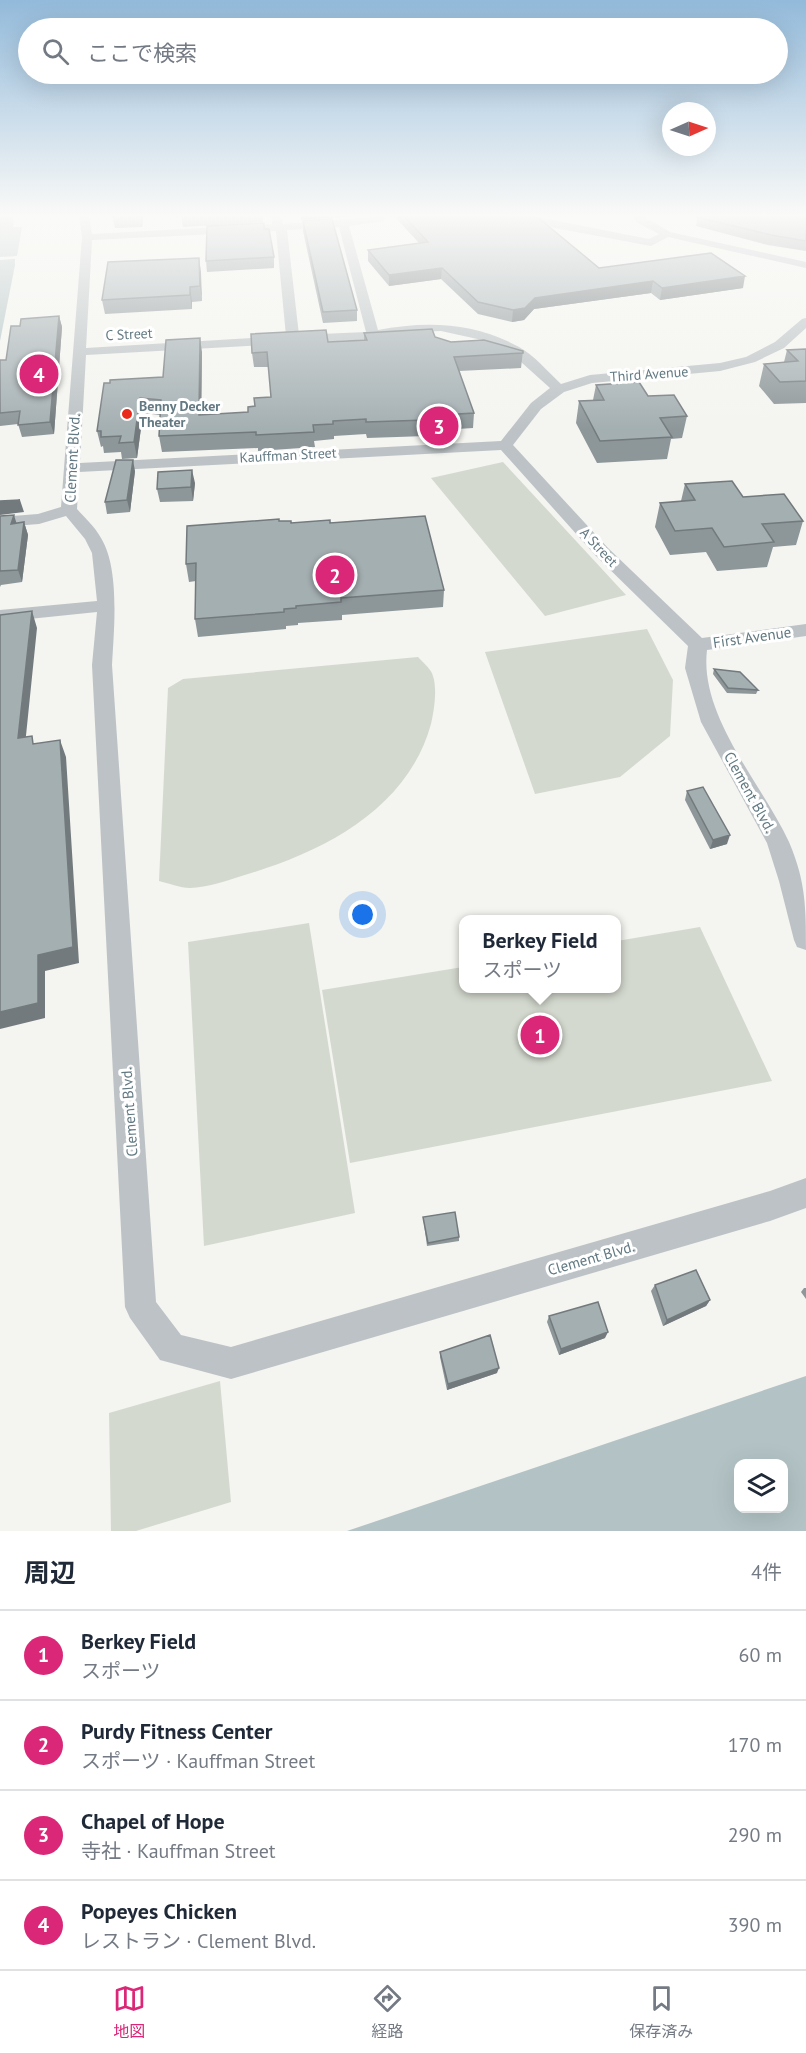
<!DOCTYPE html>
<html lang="ja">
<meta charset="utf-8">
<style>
:root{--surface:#fff;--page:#f2f2f3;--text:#1f2937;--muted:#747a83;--line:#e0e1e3;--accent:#db2777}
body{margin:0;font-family:"PT Sans","Noto Sans JP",sans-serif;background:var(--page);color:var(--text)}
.controls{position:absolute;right:18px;bottom:18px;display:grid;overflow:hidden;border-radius:12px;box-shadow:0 6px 24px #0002}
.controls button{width:54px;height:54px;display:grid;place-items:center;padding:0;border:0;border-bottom:2px solid var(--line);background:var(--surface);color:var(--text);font:30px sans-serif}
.compass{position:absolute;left:662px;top:102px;width:54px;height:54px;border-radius:50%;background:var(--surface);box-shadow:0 6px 24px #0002;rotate:87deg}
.you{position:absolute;left:363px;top:915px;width:21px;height:21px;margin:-15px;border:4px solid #fff;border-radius:50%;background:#1a73e8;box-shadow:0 0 0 9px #1a73e833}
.badge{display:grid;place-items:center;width:39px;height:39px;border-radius:50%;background:var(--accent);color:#fff;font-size:20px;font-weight:700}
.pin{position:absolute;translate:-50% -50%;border:3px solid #fff;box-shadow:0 2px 6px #0006}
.popup{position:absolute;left:459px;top:915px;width:162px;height:78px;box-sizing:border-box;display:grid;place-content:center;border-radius:12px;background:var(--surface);filter:drop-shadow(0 2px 4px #0005);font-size:20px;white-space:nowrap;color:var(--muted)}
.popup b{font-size:22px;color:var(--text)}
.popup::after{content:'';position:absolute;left:50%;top:100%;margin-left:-12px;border:12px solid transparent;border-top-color:var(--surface)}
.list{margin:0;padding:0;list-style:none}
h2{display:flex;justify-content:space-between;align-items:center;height:78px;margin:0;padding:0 24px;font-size:26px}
h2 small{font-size:20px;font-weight:400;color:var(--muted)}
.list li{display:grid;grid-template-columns:39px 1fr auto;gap:18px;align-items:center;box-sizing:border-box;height:90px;padding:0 24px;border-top:2px solid var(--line)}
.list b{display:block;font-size:22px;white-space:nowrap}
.list p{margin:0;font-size:20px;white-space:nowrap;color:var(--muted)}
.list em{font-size:20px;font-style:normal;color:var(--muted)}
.icon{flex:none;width:33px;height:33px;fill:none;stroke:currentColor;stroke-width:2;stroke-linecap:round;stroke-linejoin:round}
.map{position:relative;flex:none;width:806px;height:1531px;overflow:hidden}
.search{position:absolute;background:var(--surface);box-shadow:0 6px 24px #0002;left:18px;right:18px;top:18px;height:66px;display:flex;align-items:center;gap:15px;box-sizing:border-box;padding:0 21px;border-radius:33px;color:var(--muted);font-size:22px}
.sheet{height:438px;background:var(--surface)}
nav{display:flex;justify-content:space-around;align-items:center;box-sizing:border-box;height:84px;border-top:2px solid var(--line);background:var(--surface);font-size:16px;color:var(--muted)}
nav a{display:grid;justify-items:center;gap:3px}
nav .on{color:var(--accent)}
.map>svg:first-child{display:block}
</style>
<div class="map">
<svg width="806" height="1531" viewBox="0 0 806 1531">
<rect width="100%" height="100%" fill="#f4f4f0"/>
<path fill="#d4d9cf" d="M503,462L626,595L545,616L431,478Z
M647,629L673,680L670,736L620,777L535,794L485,652Z
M418,657C422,661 427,666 430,670C439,682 434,711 431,724C408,808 325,851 248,874C232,879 206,888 190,888C180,888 168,883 159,881L168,688L183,679Z
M309,923L355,1213L204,1246L188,942Z
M700,927L772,1081L350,1163L322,990L463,967L464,988H616L617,941Z
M220,1381L231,1502L136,1531H111L109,1413Z"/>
<path fill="#b3c3c5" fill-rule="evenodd" d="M0,216H14L13,227H22L17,256L0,257Z
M15,259V265L0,341V260Z
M806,1376V1531H347ZM738,1464H784V1508H738Z"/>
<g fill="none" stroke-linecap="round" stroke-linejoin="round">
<path fill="#bcc2c5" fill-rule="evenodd" d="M79,216H89L92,234L272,224V216H280L283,224L384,216V221L349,226L378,330C426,321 474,322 519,347C534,355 548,372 561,384L590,375L720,363L746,357L775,342L802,319L806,318V328L784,348L755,362L720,371L592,383L564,392L541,409L513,445L608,548L702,638L806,624V636L707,650C699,716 762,784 789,842C806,882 806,908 806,950L797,947L794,940L779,881L767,843L701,722L685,668L688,646L596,556L501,450L79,472L77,509C85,518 95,527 101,538C120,569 114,629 112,665L156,1302L181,1335L231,1347L770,1191L806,1178V1208L770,1221L231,1379L160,1360L130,1318L125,1307L92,665L97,612L0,622V610L97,601L92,553L85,539L66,516L39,524L0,527V517L38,514L61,507L82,237ZM339,227L366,332L299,335L287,230ZM276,231L286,336L86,348L92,240ZM441,331L482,340L511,353L550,388L531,403L501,441L80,463L86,355L373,339L411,332Z
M515,216H532L649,239L659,234L636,222L633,216H643L670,232L806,262V268L668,237L651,246L555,228Z"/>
</g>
<path fill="#8d9699" d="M112,216H143L142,227L115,228Z
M181,216H263V222L183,227Z
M394,216H536L599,268L743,288L660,300L651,293L534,309L524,320L512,322L478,314L441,279L389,286L368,261V250L419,243Z
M697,216H806V251L768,245L696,226L698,216Z
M303,221L357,310V321L323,323L303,231Z
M264,229L274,257V268L207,272L206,261Z
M199,258L202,301L192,302V309L105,314L102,300Z
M59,316L62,327L54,434L22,437L18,424L0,426V360H6L20,326Z
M364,333L435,337L451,342L523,351L521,368L459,371L474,413L473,428L426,431V436L367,438L366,434L334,436V439L314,441L315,447L258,451V448L162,452L159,436L160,415L143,413L137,458L122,459L121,452L104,453L103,446L101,447L97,431L163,377L202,352L201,415L248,412L255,406L271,397L269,367H254L252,353L328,342L364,340Z
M806,349V403L774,404L759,386L764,364L784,362L787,350Z
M596,385L648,396L687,416L682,438L671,439L667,459L597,463L576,423L579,401L593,400Z
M135,471L130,512L107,514L105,502Z
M195,483L193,501L160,502L157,489Z
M685,484L743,497L803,521L796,545L773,547L767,567L717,571L706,552L670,555L655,527L660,503L681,501Z
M0,516L17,523L24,522L28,535L22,582L1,585L0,587Z
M279,521L291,523H330L444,590L443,607L342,615V620L298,623V625L286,626V629L198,637L195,619L196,581L189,582L186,564Z
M714,669L758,690L756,694L727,693L713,674Z
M687,791L727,844L710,849L685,800Z
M423,1217L459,1237V1241L427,1246Z
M655,1285L710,1300L706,1306L663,1326L651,1291Z
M804,1288H806V1299L801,1292Z
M549,1316L605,1338L559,1355L547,1322Z
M440,1352L497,1373L447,1390L440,1357Z"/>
<path fill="#737a7d" d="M140,216H143L142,227Z
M301,216H357L301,220Z
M199,258L201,272L202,301L200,286Z
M442,268L441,279L389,286V275Z
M745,276L743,288L660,300L662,288Z
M653,281L651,293L534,309L524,320L512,322L513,310L535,298Z
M190,287L192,302V309L190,295Z
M59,316L62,327L54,434L50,422Z
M200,338L202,352L201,430L199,415Z
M140,398L143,413L137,458L134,442Z
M133,460L135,471L130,512L127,500Z
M192,470L195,483L193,501L191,487Z
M20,500L24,512L0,515V502Z
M14,515L18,528L11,524Z
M24,522L28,535L22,582L18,570Z
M32,611L37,628L24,755L18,738Z
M60,740L66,757L79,963L45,971V1018L0,1029V1012L38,955Z
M730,835L727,844L710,849L713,840Z
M710,1300L706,1306L663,1326L667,1320Z
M608,1332L605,1338L559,1355L561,1349Z
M499,1368L497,1373L447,1390L448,1384Z"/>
<path fill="#a4afb2" stroke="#737a7d" stroke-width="1.5" d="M404,216H536L599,268L711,253L745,276L662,288L653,281L535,298L525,308L513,310L478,302L442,268L389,275L368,250L428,242Z
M699,216H806V241L771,235L697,217Z
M332,219L357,310L323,312L303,221Z
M264,223V229H269L274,257L206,261L207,226Z
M199,258L200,286L190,287V295L102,300L108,262Z
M59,316L50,422L18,425L20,411L0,413V360H6L11,326H20L21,319Z
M432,329L435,337L451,342L484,340L523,351V353L454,357L474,413L425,416L426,420L366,422V419L333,421V424L313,425L314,432L256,435V432L159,436L161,400L140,398L134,442L119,443L121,436L101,437V431H97L104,383H110V380L163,377L166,340L200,338L199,415L248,412V407L255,406L254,398L271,397L267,352L252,353L251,334L326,330L328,342L367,340L364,333Z
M806,349V381L780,382L764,364L798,361L787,350Z
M639,382L648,396L674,395L687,416L660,418L672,437L600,441L579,401L604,400L596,385Z
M116,460H133L127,500L105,502Z
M192,470L191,487L157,489L158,472Z
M732,481L743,497L784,494L803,521L762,524L774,542L724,547L712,528L675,531L660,503L695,500L685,484Z
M20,500L0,502V501Z
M14,515L11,524L24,522L18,570L0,571V516Z
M425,516L444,590L341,598V602L296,606V608L284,609V612L195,619L196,563L186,564L187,526L279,519V521H291V523L330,520V523Z
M32,611L18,738L32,736L33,744L60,740L73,947L38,955V1003L0,1012V615Z
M714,669L740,672L758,690L728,688Z
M703,787L730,835L713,840L687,791Z
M455,1212L459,1237L428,1243L423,1217Z
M696,1270L710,1300L667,1320L655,1285Z
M598,1302L608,1332L561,1349L549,1316Z
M490,1335L499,1368L448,1384L440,1352Z"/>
<linearGradient id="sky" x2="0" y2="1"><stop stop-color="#93bada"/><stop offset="0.5" stop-color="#fafaf8"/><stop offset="1" stop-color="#fafaf8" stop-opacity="0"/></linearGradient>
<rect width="806" height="430" fill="url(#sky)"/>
<circle fill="#e9291b" stroke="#fff" stroke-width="2" cx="127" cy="414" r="6"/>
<g text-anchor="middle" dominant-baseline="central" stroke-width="6" stroke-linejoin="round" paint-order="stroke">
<g font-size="14" fill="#627982" stroke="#fff">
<text transform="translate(129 334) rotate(-3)">C Street</text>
<text transform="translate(649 374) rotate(-4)">Third Avenue</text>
<text transform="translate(288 455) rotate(-3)">Kauffman Street</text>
<text transform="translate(599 547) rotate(47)">A Street</text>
</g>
<g font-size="14" font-weight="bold" fill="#627982" stroke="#fff" text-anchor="start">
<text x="139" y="406">Benny Decker<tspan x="139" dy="16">Theater</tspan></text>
</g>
<g font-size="15" fill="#627982" stroke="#fff">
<text transform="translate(72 458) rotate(-87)">Clement Blvd.</text>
<text transform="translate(752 637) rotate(-8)">First Avenue</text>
<text transform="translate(750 792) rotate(61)">Clement Blvd.</text>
<text transform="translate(129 1112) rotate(-94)">Clement Blvd.</text>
<text transform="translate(591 1258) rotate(-16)">Clement Blvd.</text>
</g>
</g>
</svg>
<div class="controls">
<button><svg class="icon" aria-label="layers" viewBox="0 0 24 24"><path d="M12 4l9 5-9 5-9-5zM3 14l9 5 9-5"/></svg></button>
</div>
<svg class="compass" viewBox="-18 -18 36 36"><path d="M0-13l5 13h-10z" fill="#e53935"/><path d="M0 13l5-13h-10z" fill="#747a83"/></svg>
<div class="you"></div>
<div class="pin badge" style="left:540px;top:1035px">1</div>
<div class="popup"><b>Berkey Field</b>スポーツ</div>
<div class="pin badge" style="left:335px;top:575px">2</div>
<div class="pin badge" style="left:439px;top:426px">3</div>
<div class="pin badge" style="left:39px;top:374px">4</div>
<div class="search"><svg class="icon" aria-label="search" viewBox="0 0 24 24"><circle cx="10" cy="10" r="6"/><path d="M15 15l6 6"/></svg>ここで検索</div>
</div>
<section class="sheet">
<h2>周辺<small>4件</small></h2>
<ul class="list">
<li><span class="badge">1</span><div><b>Berkey Field</b><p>スポーツ</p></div><em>60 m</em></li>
<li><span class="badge">2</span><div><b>Purdy Fitness Center</b><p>スポーツ · Kauffman Street</p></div><em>170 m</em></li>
<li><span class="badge">3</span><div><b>Chapel of Hope</b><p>寺社 · Kauffman Street</p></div><em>290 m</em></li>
<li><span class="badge">4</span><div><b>Popeyes Chicken</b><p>レストラン · Clement Blvd.</p></div><em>390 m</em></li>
</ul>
</section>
<nav>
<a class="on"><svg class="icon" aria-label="map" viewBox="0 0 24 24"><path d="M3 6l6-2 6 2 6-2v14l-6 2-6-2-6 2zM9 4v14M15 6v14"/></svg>地図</a>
<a><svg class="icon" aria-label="directions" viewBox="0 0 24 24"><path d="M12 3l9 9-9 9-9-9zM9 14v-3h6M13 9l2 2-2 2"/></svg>経路</a>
<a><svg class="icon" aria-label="saved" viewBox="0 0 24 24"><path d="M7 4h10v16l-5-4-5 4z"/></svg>保存済み</a>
</nav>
